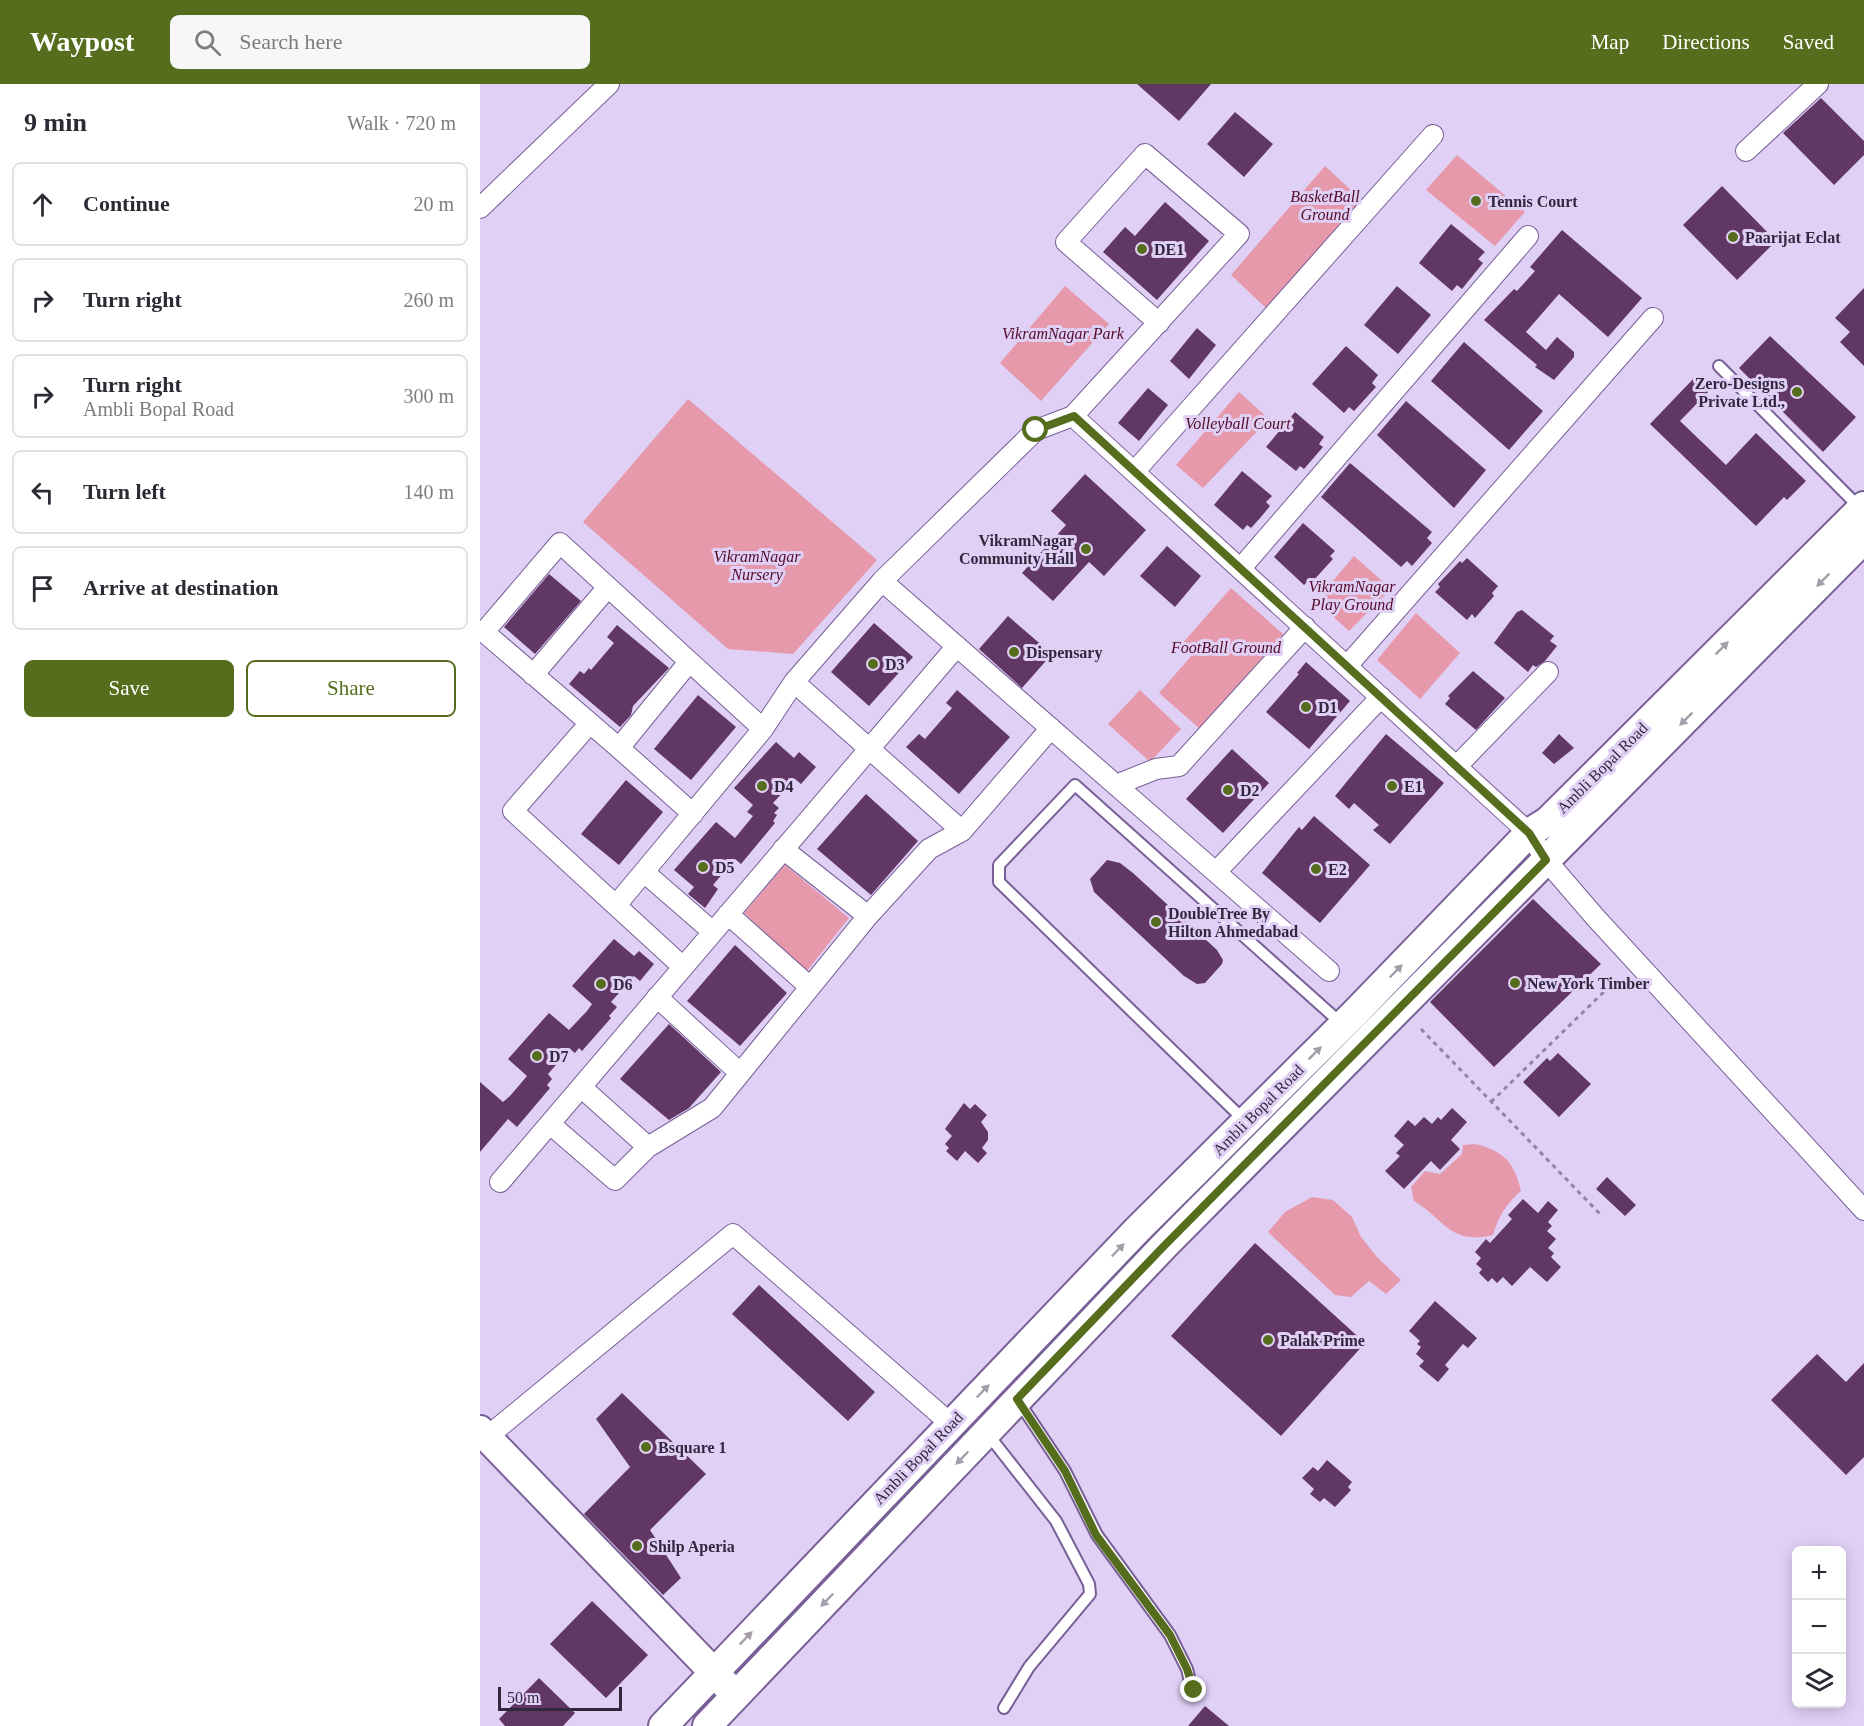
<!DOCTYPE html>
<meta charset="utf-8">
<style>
:root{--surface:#fff;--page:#f7f7f7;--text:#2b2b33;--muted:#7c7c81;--line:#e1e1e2;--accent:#566d1d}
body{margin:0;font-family:Georgia,serif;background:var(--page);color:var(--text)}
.controls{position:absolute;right:18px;bottom:18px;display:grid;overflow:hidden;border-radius:9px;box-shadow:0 3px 15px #0003}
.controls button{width:54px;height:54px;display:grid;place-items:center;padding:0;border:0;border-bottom:2px solid var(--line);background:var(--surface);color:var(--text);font:30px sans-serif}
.scale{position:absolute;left:18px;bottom:15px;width:124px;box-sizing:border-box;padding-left:6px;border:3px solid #32273f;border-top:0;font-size:16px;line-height:21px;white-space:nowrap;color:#32273f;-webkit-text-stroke:4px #e0d0f6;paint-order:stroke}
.stop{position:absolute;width:18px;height:18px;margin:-14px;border:4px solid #566d1d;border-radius:50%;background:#fff}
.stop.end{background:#566d1d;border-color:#fff;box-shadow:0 2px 6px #0008}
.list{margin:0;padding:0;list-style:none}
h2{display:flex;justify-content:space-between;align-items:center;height:78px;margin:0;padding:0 24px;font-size:26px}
h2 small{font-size:20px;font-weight:400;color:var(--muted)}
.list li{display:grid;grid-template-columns:39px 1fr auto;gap:18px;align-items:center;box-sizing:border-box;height:84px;margin:0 12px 12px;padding:0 12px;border:2px solid var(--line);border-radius:9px}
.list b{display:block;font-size:22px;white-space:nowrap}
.list p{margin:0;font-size:20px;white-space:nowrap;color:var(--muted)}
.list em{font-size:20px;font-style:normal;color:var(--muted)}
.actions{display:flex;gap:12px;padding:18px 24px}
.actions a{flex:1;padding:14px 0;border:2px solid var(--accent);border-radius:9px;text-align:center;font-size:21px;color:var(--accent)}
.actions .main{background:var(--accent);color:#fff}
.icon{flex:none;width:33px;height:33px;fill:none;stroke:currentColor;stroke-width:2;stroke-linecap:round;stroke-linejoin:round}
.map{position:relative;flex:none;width:1384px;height:1642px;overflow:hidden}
header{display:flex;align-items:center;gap:36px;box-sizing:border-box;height:84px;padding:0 30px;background:var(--accent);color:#fff}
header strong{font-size:28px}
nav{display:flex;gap:33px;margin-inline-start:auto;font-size:21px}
.search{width:420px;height:54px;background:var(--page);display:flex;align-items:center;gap:15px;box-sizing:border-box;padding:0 21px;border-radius:9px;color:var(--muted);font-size:22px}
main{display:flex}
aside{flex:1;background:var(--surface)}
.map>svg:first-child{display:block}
</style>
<header>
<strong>Waypost</strong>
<div class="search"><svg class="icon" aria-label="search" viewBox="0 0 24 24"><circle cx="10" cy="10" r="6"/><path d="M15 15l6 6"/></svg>Search here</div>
<nav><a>Map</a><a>Directions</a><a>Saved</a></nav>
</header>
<main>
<aside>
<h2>9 min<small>Walk · 720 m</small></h2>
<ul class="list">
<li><svg class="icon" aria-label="ahead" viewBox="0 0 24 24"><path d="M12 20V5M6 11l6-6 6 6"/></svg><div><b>Continue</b></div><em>20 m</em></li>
<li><svg class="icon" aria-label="right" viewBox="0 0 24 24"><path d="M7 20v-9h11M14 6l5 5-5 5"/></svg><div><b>Turn right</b></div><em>260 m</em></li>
<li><svg class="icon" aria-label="right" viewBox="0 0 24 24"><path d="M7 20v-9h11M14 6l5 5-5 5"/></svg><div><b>Turn right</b><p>Ambli Bopal Road</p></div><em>300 m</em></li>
<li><svg class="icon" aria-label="left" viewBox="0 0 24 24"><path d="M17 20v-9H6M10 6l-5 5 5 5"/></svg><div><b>Turn left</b></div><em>140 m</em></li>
<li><svg class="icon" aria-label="arrive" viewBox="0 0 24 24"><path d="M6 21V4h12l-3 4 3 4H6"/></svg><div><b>Arrive at destination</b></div></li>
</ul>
<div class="actions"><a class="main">Save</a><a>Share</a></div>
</aside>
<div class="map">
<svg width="1384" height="1642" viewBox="0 0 1384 1642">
<rect width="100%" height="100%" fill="#e0d0f6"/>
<path fill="#e599ab" d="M977,71L1045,128L1015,162L946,106Z
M845,82L883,117L788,226L751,191Z
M585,202L629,240L561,317L520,279Z
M759,308L789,335L723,404L696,381Z
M208,315L397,476L313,570L248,565L103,438Z
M874,472L911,505L869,547L836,517Z
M751,504L803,550L720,645L679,609L712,571L701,561Z
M936,529L980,569L940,615L897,576Z
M660,606L701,645L670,678L628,640Z
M305,781L369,834L327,887L264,829Z
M995,1060C1024,1067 1034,1078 1041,1107C1027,1119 1018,1133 1013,1151C969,1161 966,1136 934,1117L931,1103L945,1087L960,1090L982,1070L983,1061Z
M832,1113L853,1116L872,1133L881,1153L897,1173L921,1196L906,1210L889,1197L871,1213L855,1211L788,1148L805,1128Z"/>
<path fill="#613764" d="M657,0H731L699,37Z
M1341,14L1384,57V71L1354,101L1303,49Z
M755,28L793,60L764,93L727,60Z
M1242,102L1296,157L1257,196L1203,141Z
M685,118L729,157L677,216L623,168L645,143L655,152Z
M971,140L1005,168L998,175L1003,179L982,205L977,201L972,207L939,179Z
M1082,146L1162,214L1128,253L1079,210L1046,248L1066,266L1077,253L1094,268V273L1074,296L1055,283L1057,281L1004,236L1034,205L1037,207L1055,187L1050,183Z
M917,202L951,231L918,270L884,241Z
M1384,204V282L1360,258L1370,248L1355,234Z
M717,244L736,261L709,295L690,277Z
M1290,252L1376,333L1343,368L1259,284Z
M984,258L1063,327L1029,366L951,297Z
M866,262L898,291L892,299L896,303L874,327L869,323L864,329L832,300Z
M1216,292L1230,306L1200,337L1246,381L1276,349L1326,397L1307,416L1304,413L1276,442L1170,340Z
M668,304L688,321L659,357L638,339Z
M926,317L1006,386L974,424L897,351Z
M815,328L844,353L839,360L843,363L824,385L820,382L816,387L786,363Z
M870,379L952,448L947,454L952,459L932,482L927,477L921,483L841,413Z
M762,387L792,412L786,418L790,422L781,433L771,444L767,441L763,446L734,421Z
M605,390L666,446L624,492L609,478L573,517L542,489L586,441L571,427Z
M823,439L855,467L850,472L853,475L832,498L830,495L824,501L794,473Z
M687,462L721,492L695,523L660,492Z
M987,474L1018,502L1012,509L1014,512L995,534L992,530L987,536L955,508L960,503L958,500L980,477L982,479Z
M69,490L101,517L55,570L24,543Z
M1042,526L1074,552L1070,557L1077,562L1065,577L1056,583L1053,581L1048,588L1014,559L1037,528Z
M528,532L572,570L542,604L499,565Z
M394,539L433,573L389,622L351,588Z
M137,541L189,584L153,622L151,631L140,643L89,600L100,587L104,590L109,584L111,586L134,559L127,553Z
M826,578L870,617L829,665L786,628L819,590L817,589Z
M993,587L1025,614L996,646L965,620L970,614L968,612Z
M477,606L530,653L479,710L426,663L439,650L445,655L472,624L466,619Z
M218,611L256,643L211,696L174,665Z
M906,650L964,699L910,760L893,746L899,741L874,719L869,725L855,712Z
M1079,650L1094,664L1074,680L1062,669Z
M296,658L314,674L319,668L336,683L321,700L315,695L293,719L299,724L294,729L297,731L293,737L295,739L261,780L255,775L233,801L238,805L225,824L208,810L214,803L194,786L236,738L255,754L273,732L267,728L273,721L254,704Z
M752,665L789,699L743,749L706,715Z
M146,696L183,728L139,781L101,750Z
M386,710L438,757L391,811L337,765Z
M834,732L890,781L840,839L782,789L819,743L822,746Z
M627,776L640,779L653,789L737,866L743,876L742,880L725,899L717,900L704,892L614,808L610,795Z
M1053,815L1121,880L1014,983L950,918Z
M134,855L154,872L159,867L174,880L160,897L154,892L131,918L137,923L129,932L131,934L102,967L99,964L95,969L90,965L68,990L72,995L67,1001L70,1004L37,1043L28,1035L0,1068V998L23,1018L30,1012L47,992L28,975L69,929L89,946L107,927L112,920L92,902Z
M255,861L307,909L260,962L207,917Z
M189,940L241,988L209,1024L189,1036L140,995Z
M1078,969L1111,1000L1079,1033L1043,998L1067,974L1070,977Z
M484,1019L490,1025L495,1020L507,1031L501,1038L508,1048V1056L502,1064L507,1069L498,1079L485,1067L477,1077L466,1067L469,1064L465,1060L472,1052L465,1045Z
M972,1024L987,1038L971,1056L980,1065L960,1086L951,1077L924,1105L905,1087L920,1072L916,1069L924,1061L914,1052L928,1036L935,1042L944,1033L952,1040L958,1033L961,1036Z
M1127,1093L1156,1121L1145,1132L1116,1105Z
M1043,1115L1058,1129L1068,1117L1078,1126L1068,1138L1072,1142L1067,1147L1076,1155L1068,1164L1074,1169L1071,1173L1081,1183L1067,1198L1050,1183L1032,1202L1023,1193L1017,1199L1012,1194L1008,1198L999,1189L1002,1185L996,1180L1001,1174L995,1168L1006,1155L1010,1159L1032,1135L1028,1131Z
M775,1159L885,1259L801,1352L691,1252Z
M279,1201L395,1308L368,1337L252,1230Z
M955,1217L997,1254L988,1264L983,1260L965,1281L969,1285L958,1298L939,1282L944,1277L936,1270L941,1263L937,1260L940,1257L929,1247Z
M1337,1270L1366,1298L1384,1279V1373L1366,1391L1291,1316Z
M142,1309L226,1390L170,1446L201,1494L183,1511L104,1430L150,1383L116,1335Z
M847,1376L872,1398L868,1403L871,1406L855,1423L844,1414L840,1418L830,1410L834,1405L822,1394L833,1383L838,1387Z
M112,1517L168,1571L126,1614L70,1560Z
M59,1594L95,1629L83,1642H25L19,1635Z
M725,1622L749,1642H708Z"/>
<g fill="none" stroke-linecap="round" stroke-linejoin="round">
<defs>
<path id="lane" d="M1239,282L1381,425
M765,1037L519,798V781L595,701L863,941
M539,1318L585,1387L617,1451L690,1551L707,1585L713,1610
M507,1349L576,1437L609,1500L610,1510L549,1583L524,1624"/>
<path id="street" d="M1266,67L1338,0
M0,124L129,0
M679,239L586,158L665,70L759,150L593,332L1049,749L1066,776L1115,833L1384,1126
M655,387L953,51
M761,484L1048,152
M402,497L849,887
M209,578L139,664L4,548L80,459L283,645
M867,582L1173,234
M53,591L128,503
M314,598L402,497L556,346L593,332
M110,639L33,727L203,883
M139,664L213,730
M976,683L1068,588
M636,701L676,685L699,682L825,543
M303,765L388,832
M164,788L233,848
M736,788L901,613
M137,820L283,645L314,598L482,747
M248,830L330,903
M177,913L260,989
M70,1040L135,1096L168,1063L101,1003
M168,1063L232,1024L388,832L449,765L482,747L571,644
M20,1098L477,562
M7,1353L253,1150L471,1340"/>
<path id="secondary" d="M0,1346L246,1601
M183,1642L657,1146L875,929L1049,749L1068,737L1384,422
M227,1642L684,1162L1384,455"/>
</defs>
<use href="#lane" stroke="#785f97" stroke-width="14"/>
<use href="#street" stroke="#785f97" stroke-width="22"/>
<use href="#secondary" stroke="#785f97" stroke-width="32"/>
<path stroke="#9285a4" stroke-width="3" stroke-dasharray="4.5 4.5" stroke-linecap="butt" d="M941,945L1121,1131
M1011,1018L1136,896"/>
<use href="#lane" stroke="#fff" stroke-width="10"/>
<use href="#street" stroke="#fff" stroke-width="20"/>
<use href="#secondary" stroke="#fff" stroke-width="28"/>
</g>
<defs><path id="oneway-solid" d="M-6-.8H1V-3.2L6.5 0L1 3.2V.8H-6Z" transform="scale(1.5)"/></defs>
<g fill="#a39ea9">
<use href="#oneway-solid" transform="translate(1343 496) rotate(135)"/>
<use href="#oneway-solid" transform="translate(1242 564) rotate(-45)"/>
<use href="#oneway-solid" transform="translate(1206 635) rotate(135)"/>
<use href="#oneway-solid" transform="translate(916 887) rotate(-46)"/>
<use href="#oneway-solid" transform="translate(835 969) rotate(-45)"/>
<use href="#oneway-solid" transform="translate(638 1166) rotate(-46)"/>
<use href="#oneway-solid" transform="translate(503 1307) rotate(-46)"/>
<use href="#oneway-solid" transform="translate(482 1374) rotate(134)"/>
<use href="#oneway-solid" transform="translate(347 1516) rotate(134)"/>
<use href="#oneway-solid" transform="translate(266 1554) rotate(-46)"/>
</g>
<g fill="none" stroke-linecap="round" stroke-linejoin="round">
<path stroke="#566d1d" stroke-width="8" d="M556,346L594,332L1049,749L1066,776L684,1162L537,1315L585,1387L616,1451L690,1551L707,1585L714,1606"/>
</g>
<g fill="#566d1d" stroke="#e0d0f6" stroke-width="2">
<circle cx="996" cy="117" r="6"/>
<circle cx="1253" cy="153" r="6"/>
<circle cx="662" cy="165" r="6"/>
<circle cx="1317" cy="308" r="6"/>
<circle cx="606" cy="465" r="6"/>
<circle cx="534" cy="568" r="6"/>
<circle cx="393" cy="580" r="6"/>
<circle cx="826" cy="623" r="6"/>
<circle cx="282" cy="702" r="6"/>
<circle cx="912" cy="702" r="6"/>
<circle cx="748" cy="706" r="6"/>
<circle cx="223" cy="783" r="6"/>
<circle cx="836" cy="785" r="6"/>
<circle cx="676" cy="838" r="6"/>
<circle cx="1035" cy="899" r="6"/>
<circle cx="121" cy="900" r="6"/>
<circle cx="57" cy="972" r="6"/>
<circle cx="788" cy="1256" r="6"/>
<circle cx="166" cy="1363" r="6"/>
<circle cx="157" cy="1462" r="6"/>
</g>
<g text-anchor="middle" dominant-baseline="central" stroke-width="6" stroke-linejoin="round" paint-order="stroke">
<g font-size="16" font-style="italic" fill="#520b26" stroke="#e0d0f6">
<text x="845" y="112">BasketBall<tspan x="845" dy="18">Ground</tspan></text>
<text x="583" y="249">VikramNagar Park</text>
<text x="758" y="339">Volleyball Court</text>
<text x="277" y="472">VikramNagar<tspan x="277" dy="18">Nursery</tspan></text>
<text x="872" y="502">VikramNagar<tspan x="872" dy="18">Play Ground</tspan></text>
<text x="746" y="563">FootBall Ground</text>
</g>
<g font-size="16" font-weight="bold" fill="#32273f" stroke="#e0d0f6" text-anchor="start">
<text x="1008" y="117">Tennis Court</text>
<text x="1265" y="153">Paarijat Eclat</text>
<text x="674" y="165">DE1</text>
<text x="1305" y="299" text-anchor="end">Zero-Designs<tspan x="1305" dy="18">Private Ltd.,</tspan></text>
<text x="594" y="456" text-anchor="end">VikramNagar<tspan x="594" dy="18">Community Hall</tspan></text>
<text x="546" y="568">Dispensary</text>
<text x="405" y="580">D3</text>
<text x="838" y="623">D1</text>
<text x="294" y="702">D4</text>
<text x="924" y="702">E1</text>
<text x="760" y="706">D2</text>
<text x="235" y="783">D5</text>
<text x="848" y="785">E2</text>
<text x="688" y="829">DoubleTree By<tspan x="688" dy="18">Hilton Ahmedabad</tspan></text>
<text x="1047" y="899">New York Timber</text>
<text x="133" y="900">D6</text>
<text x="69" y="972">D7</text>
<text x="800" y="1256">Palak Prime</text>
<text x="178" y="1363">Bsquare 1</text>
<text x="169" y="1462">Shilp Aperia</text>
</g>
<g font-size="16" fill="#32273f" stroke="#e0d0f6">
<text transform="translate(1122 684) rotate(-45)">Ambli Bopal Road</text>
<text transform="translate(778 1026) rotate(-45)">Ambli Bopal Road</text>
<text transform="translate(438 1374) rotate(-46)">Ambli Bopal Road</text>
</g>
</g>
</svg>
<div class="controls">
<button>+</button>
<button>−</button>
<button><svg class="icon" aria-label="layers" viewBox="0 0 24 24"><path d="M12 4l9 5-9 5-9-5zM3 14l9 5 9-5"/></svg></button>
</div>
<div class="scale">50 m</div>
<div class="stop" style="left:556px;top:346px"></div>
<div class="stop end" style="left:714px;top:1606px"></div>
</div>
</main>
